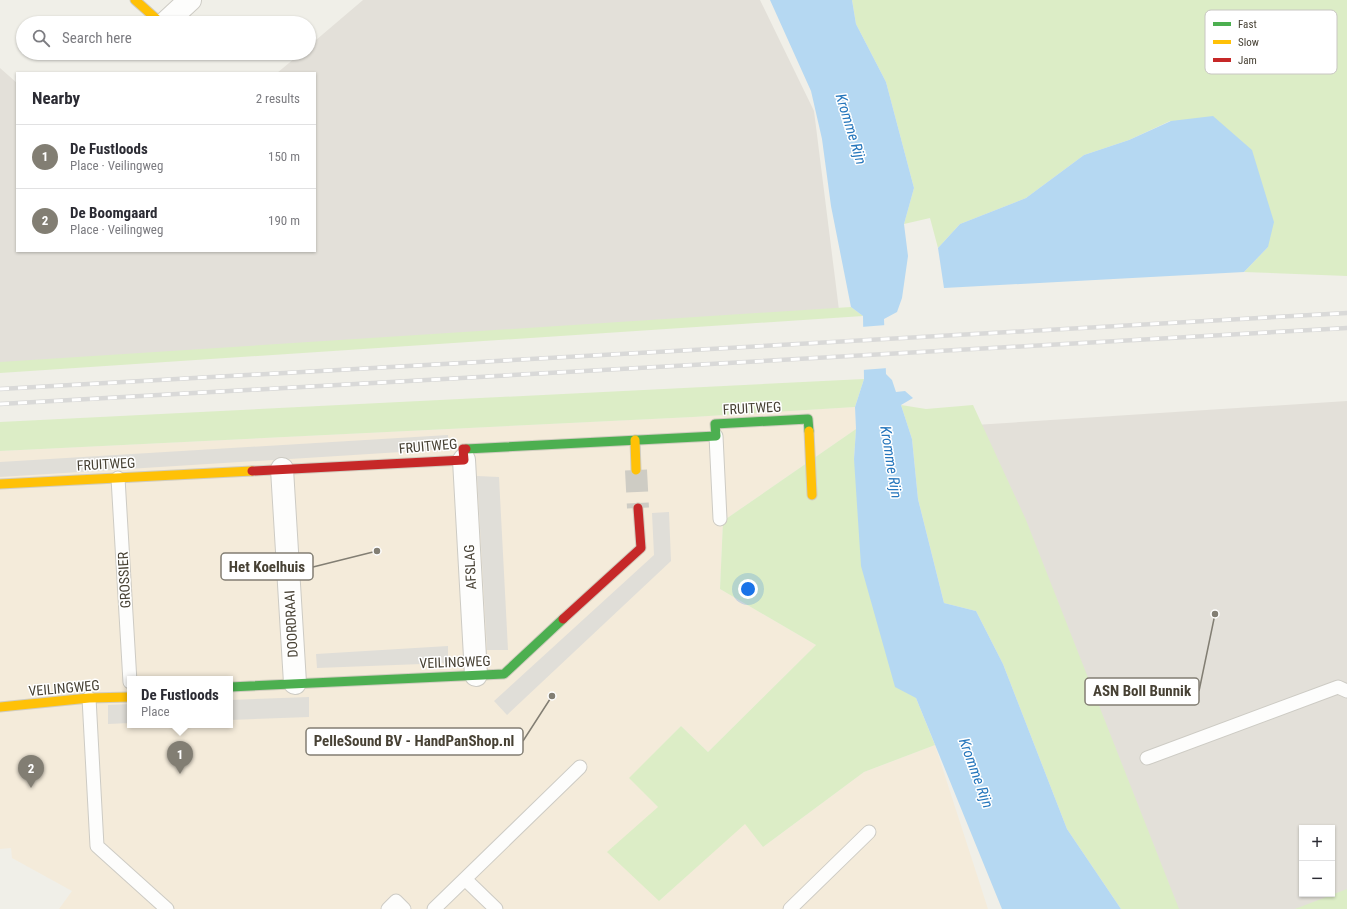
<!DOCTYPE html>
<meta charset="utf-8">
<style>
:root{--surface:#fff;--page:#f2f2f3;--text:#2b2b33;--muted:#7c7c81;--line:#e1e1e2;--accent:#827e73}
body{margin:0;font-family:"Roboto Condensed",sans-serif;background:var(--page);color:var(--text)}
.controls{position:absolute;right:12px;bottom:12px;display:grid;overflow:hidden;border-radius:0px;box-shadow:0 1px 3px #0004}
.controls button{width:36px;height:36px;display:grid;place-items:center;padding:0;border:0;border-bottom:1px solid var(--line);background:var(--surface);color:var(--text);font:20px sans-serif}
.you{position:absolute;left:748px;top:589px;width:14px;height:14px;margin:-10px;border:3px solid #fff;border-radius:50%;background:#1a73e8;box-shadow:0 0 0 6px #1a73e833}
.badge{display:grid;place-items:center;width:26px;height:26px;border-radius:50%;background:var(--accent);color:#fff;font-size:13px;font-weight:700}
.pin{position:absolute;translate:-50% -33px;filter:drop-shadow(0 1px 2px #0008)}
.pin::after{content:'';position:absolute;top:21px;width:14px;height:12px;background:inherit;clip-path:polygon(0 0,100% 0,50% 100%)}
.popup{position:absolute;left:127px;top:676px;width:106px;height:52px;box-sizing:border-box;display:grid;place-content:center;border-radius:0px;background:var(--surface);filter:drop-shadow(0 1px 3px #0005);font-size:13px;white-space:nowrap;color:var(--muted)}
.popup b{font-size:15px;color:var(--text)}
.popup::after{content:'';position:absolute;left:50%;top:100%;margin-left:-8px;border:8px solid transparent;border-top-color:var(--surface)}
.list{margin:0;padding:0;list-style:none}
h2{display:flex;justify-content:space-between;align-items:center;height:52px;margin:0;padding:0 16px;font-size:17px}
h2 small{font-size:13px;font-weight:400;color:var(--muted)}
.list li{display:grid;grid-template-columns:26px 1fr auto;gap:12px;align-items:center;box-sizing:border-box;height:64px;padding:0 16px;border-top:1px solid var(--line)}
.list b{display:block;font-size:15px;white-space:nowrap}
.list p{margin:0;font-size:13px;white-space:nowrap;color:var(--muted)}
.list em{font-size:13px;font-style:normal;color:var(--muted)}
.icon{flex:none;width:22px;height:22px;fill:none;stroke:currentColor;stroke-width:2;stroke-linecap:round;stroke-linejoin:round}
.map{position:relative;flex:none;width:1347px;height:909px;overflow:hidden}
.search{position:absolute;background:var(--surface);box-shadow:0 1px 3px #0004;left:16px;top:16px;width:300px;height:44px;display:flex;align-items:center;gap:10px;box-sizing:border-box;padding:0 14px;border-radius:22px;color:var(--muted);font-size:15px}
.panel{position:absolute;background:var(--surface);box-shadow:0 1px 3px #0004;left:16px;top:72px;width:300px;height:180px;border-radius:0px}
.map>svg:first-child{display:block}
</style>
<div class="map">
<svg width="1347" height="909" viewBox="0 0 1347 909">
<rect width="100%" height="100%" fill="#f0efe8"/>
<path fill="#f4ebda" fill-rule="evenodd" d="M855,407L856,429L723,521L720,589L816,645L708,752L681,726L630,778L658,807L659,901L745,823L763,847L864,772L935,745L988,909H59L72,891L12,858L11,848L0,849V451L693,417ZM130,679H230V725H130Z"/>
<path fill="#e3e0d9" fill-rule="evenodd" d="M363,0H760L814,111L839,310L0,364V68L17,83V251H315V73H277L301,53H309V46Z
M1347,401V909H1166L959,426ZM1302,828H1332V894H1302Z"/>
<path fill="#dcedc6" d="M852,0H1347V276L1244,272L1268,247L1170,121L1129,140L1084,155L1026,198L960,224L938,248L930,218L904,224L914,188L886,82L856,24Z
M851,307L863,316L0,373V362Z
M864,379L855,407L693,417L0,451V422Z
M901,405L926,409L973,405L1026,520L1179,909H1121L1067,829L1003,664L976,611L944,603L918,499L912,439Z
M856,429L854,459L916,698L935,745L864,772L763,847L745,824L659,901L607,852L658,807L629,778L681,726L708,752L816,645L720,589L723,521Z
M1347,889V909H1295Z"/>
<path fill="#e0ded8" d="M448,435L449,449L0,477V462Z
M477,476L499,477L508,650H487Z
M669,512L671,561L507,715L494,701L654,555L652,513Z
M448,646V663L317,668L316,654Z
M309,697V717L230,720V700Z
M130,704V723L108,724V705Z"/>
<path fill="#b5d8f2" d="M770,0H852L856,24L886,82L914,188L904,224L908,256L902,298L897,312L884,319L886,374L892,380L896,392L905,391L913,398L901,405L912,439L918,499L944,603L976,611L1003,664L1067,829L1121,909H1002L916,698L895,687L861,566L854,459L856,429L855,407L864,379L863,316L851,307L831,206L822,139L811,91Z
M1213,116L1252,150L1274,222L1268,247L1244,272L944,288L938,248L960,224L1026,198L1084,155L1129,140L1171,121Z"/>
<path fill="#f0efe8" d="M886,325L888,368L862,370L861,327Z"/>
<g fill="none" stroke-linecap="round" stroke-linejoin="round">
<path stroke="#ceccc4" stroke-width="22" stroke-dasharray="22 11" stroke-linecap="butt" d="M636,470L638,508"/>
<defs>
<path id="lane" d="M716,436L720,519
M118,478L130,682
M89,698L97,846L167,909
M1147,758L1338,687L1347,691
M465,879L496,909
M388,909L396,901L404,909
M434,909L580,767
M790,909L869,832"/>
<path id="street" d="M165,23L190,0
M464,460L476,675
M282,469L295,683"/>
<path id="fast" d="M466,449L716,436L715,424L808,419L809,431
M230,687L504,674L563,619"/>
<path id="slow" d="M135,0L161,23
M809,431L812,495
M635,440L636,470
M0,484L252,471
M0,707L89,698L130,697"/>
<path id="jam" d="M252,471L464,460L463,449H466
M563,619L641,548L638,508"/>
</defs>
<use href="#lane" stroke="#cdcbc4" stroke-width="15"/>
<use href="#street" stroke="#cdcbc4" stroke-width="24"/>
<use href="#fast" stroke="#d0ccbf" stroke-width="11"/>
<use href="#slow" stroke="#d0ccbf" stroke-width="11"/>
<use href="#jam" stroke="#d0ccbf" stroke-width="11"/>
<use href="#lane" stroke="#fdfdfc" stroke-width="13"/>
<use href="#street" stroke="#fdfdfc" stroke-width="22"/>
<use href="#fast" stroke="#4caf50" stroke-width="9"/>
<use href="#slow" stroke="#ffc107" stroke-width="9"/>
<use href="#jam" stroke="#c62828" stroke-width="9"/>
<defs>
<path id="rail" d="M0,389L1347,313
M0,404L1347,328"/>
</defs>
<use href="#rail" stroke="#d9d9d8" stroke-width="4.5"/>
<use href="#rail" stroke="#fff" stroke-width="3" stroke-dasharray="9" stroke-linecap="butt"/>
</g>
<g text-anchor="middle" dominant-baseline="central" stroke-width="3" stroke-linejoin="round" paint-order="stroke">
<g font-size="14" fill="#474134" stroke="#fff">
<text transform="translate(752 408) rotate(-3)">FRUITWEG</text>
<text transform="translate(428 446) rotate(-5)">FRUITWEG</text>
<text transform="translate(106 464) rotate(-3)">FRUITWEG</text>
<text transform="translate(470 567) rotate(-93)">AFSLAG</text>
<text transform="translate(124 580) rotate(-93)">GROSSIER</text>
<text transform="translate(291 624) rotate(-93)">DOORDRAAI</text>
<text transform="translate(455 662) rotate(-2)">VEILINGWEG</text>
<text transform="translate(64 688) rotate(-5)">VEILINGWEG</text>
</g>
<g font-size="15" font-style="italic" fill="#2576bc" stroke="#fff">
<text transform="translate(851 129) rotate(73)">Kromme Rijn</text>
<text transform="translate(891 462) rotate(81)">Kromme Rijn</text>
<text transform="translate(976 773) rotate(70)">Kromme Rijn</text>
</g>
</g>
<rect x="1205" y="10" width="132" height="64" rx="6" fill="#fff" stroke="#c8c6c2" stroke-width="1"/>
<rect x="1213" y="22" width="18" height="4" fill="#4caf50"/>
<rect x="1213" y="40" width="18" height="4" fill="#ffc107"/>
<rect x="1213" y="58" width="18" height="4" fill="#c62828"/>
<g font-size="11" fill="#474134">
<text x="1238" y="28">Fast</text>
<text x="1238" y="46">Slow</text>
<text x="1238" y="64">Jam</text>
</g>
<path fill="none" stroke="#827e73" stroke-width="1.5" d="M377 551L313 567M1215 614L1199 691M552 696L523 741"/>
<g fill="#827e73" stroke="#fff" stroke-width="1.5">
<circle cx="377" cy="551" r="4"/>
<circle cx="1215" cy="614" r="4"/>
<circle cx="552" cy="696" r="4"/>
</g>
<g fill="#fff" stroke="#827e73" stroke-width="1.5">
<rect x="221" y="553" width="92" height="27" rx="4"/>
<rect x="1085" y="678" width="114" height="27" rx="4"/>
<rect x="306" y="728" width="217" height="27" rx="4"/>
</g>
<g font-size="15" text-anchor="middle" font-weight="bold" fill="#474134">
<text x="267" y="572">Het Koelhuis</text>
<text x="1142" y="696">ASN Boll Bunnik</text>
<text x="414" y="746">PelleSound BV - HandPanShop.nl</text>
</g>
</svg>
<div class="controls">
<button>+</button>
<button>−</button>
</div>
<div class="you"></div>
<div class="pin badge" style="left:180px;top:774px">1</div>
<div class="popup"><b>De Fustloods</b>Place</div>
<div class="pin badge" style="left:31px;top:788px">2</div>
<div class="search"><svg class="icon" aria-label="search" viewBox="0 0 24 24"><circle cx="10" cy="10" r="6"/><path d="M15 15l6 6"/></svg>Search here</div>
<section class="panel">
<h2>Nearby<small>2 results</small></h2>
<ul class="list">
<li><span class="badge">1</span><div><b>De Fustloods</b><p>Place · Veilingweg</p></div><em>150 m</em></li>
<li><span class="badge">2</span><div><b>De Boomgaard</b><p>Place · Veilingweg</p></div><em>190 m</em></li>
</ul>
</section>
</div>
